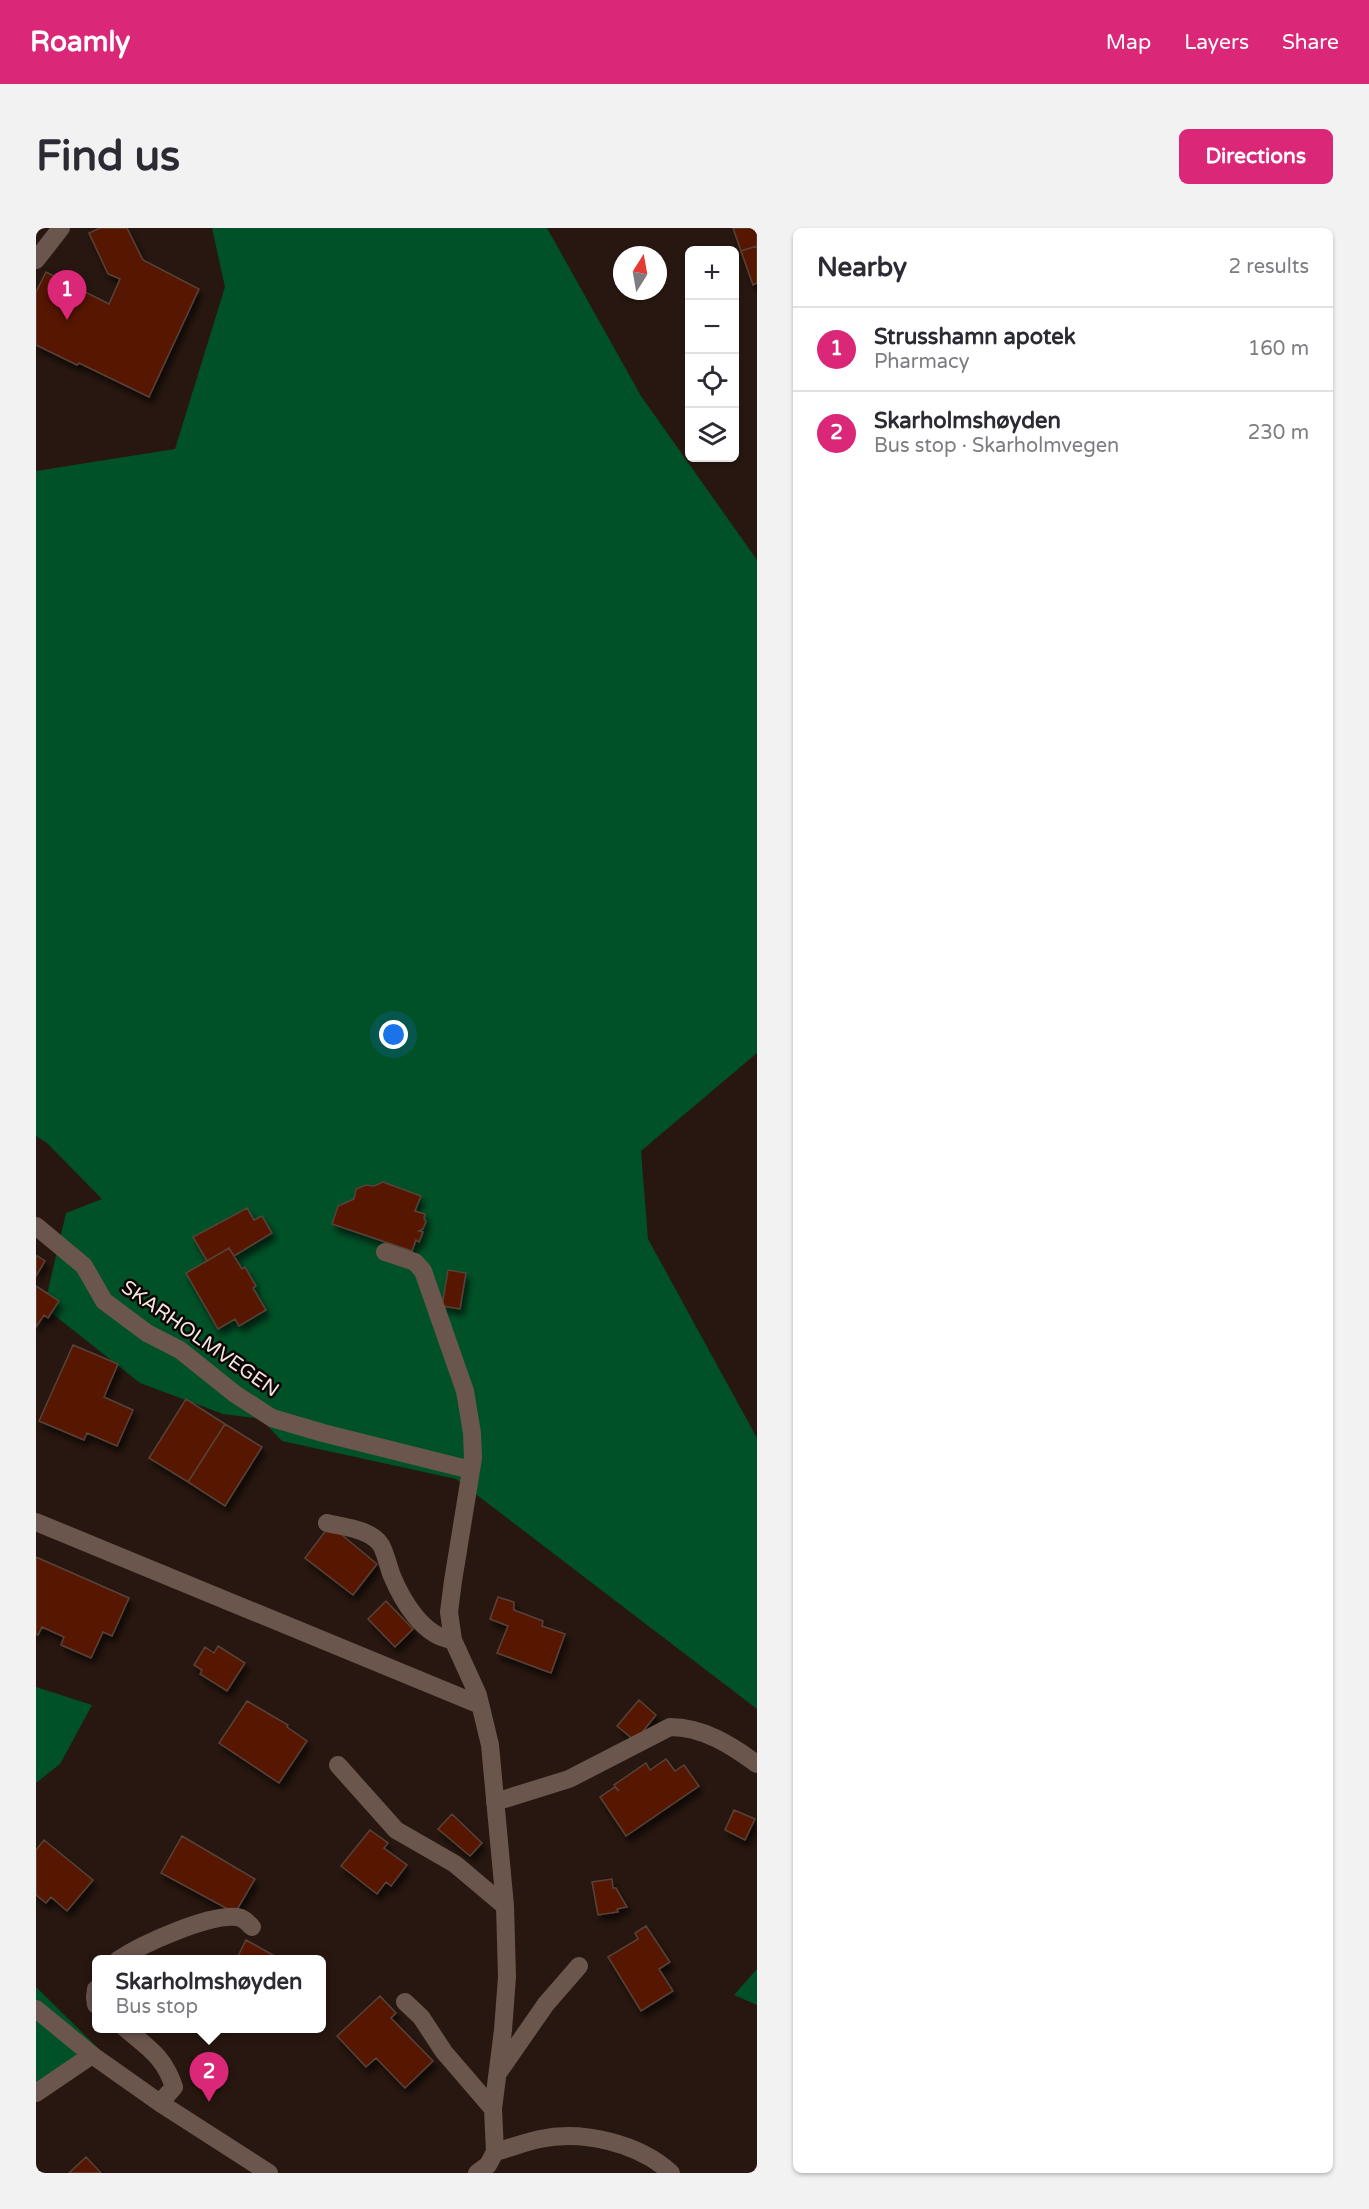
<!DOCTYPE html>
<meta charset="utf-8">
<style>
:root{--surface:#fff;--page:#f2f2f3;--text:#2b2b33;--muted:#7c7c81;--line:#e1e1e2;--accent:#db2777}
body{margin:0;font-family:"Varela Round",sans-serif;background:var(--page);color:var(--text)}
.controls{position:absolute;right:18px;top:18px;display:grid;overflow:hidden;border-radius:9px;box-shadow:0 2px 4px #0004}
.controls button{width:54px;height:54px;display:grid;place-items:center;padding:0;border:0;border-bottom:2px solid var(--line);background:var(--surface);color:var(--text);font:30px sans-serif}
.compass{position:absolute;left:577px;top:18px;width:54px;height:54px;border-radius:50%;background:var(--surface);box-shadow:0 2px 4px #0004;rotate:11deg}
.you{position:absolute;left:358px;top:807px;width:21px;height:21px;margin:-15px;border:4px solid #fff;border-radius:50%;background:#1a73e8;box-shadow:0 0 0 9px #1a73e833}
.badge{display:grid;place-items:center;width:39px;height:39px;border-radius:50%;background:var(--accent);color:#fff;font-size:20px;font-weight:700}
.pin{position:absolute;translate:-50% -50px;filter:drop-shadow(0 2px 3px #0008)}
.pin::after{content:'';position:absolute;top:32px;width:21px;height:18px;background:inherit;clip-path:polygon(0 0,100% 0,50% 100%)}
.popup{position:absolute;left:56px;top:1727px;width:234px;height:78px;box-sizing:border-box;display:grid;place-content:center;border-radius:9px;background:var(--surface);filter:drop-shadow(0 2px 4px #0005);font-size:20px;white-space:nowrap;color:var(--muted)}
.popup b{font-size:22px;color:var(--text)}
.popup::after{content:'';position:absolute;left:50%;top:100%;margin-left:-12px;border:12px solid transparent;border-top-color:var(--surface)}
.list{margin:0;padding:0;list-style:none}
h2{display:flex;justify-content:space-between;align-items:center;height:78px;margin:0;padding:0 24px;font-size:26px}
h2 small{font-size:20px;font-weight:400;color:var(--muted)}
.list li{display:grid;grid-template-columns:39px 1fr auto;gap:18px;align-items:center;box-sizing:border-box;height:84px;padding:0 24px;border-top:2px solid var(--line)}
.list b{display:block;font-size:22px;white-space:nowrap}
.list p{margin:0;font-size:20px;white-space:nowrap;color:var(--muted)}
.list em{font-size:20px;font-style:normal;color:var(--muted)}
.icon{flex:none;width:33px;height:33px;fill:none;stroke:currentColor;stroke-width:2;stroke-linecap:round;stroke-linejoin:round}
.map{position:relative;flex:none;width:721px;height:1945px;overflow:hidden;border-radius:9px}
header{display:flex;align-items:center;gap:36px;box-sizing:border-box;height:84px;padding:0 30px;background:var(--accent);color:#fff}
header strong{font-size:28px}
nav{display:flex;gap:33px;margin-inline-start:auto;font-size:21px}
.intro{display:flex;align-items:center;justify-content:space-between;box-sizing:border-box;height:144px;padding:0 36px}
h1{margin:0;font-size:42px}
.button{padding:15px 27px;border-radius:9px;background:var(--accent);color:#fff;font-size:21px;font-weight:700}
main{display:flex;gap:36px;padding:0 36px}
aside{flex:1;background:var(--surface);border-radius:9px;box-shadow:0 2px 4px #0004}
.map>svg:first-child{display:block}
</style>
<header>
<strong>Roamly</strong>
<nav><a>Map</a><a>Layers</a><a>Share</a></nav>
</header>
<div class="intro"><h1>Find us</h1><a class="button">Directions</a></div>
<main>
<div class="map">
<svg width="721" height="1945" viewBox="0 0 721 1945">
<defs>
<filter id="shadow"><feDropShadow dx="3.5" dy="6" stdDeviation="3" flood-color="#0009"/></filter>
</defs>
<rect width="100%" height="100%" fill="#281710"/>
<path fill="#005127" d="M176,0H511L605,168L721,332V825L605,923L612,1011L721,1210V1481L420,1251L246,1213L225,1191L187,1186L104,1155L8,1079L30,985L66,971L11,915L0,908V243L139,221L189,59Z
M0,1459L56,1477L24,1536L0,1555Z
M721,1741V1777L698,1767Z
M0,1759L63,1821L0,1873Z"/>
<path fill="#571900" stroke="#56423a" stroke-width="1.5" filter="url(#shadow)" d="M64,0H91L107,32L163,61L113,169L43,135L41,137L0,117V64L10,44L73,76L84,51L72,46L53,5Z
M697,0H721V18L705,23Z
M721,18V55L717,57L705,23Z
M347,954L385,968L379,983L389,986L388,990L390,994L387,1001L383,1003L387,1004L383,1014L380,1012L376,1023L296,996L302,978L318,971L320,961L330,957L338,958Z
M211,980L218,992L226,988L236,1005L198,1028L193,1020L171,1033L157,1009Z
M193,1020L206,1041L209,1039L220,1058L217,1060L230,1082L203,1098L199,1091L182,1101L150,1045Z
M0,1027L9,1033L0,1048Z
M412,1042L430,1045L424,1081L406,1078Z
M0,1058L23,1073L12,1090L8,1087L0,1099Z
M37,1117L82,1136L68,1169L97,1182L81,1218L51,1205L48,1212L3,1193Z
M150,1171L189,1196L152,1254L113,1230Z
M189,1196L226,1219L189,1278L152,1254Z
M294,1297L341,1336L317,1367L269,1330Z
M0,1329L93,1370L76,1408L67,1404L55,1430L25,1417L28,1409L6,1399L2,1407L0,1406Z
M462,1369L478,1374V1382L507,1393L506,1398L529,1406L515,1445L461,1425L472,1398L454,1391Z
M350,1373L377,1401L359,1419L332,1391Z
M182,1418L209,1435L191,1463L164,1446L166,1442L158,1437L169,1419L178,1425Z
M603,1472L620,1487L599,1513L581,1498Z
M211,1473L252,1497L251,1499L271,1513L243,1555L183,1515Z
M630,1531L639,1543L648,1537L663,1558L590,1608L564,1569L579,1559L583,1563L578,1557L610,1535L614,1542Z
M698,1582L719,1591L709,1612L689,1602Z
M416,1586L446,1615L434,1628L402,1601Z
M334,1602L352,1615L348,1620L371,1637L355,1658L350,1654L341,1666L305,1638Z
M146,1608L219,1651L199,1685L125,1645Z
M8,1612L57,1652L31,1683L15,1669L10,1675L0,1667V1622Z
M576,1651L577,1660H580L591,1679L581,1681L582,1684L562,1687L556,1654Z
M610,1698L634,1734L623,1741L637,1763L605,1783L572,1729L602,1711L599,1705Z
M210,1712L246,1732H200Z
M344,1768L360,1785L355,1790L397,1833L369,1860L340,1830L330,1839L301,1808Z
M50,1929L65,1945H33Z"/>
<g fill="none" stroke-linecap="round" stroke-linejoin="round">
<path stroke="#6b564d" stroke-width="18" d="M0,32L25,0
M0,998L48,1038L68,1073L111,1105L144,1122L199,1166L236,1190L287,1205L435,1242
M349,1024L379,1034L387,1043L429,1163L436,1205L437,1230L417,1353L413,1384L417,1412L442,1467L454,1517L469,1678L471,1749L467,1802L457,1881L459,1924L452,1937L441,1945
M0,1294L444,1477
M291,1295C307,1299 335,1301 345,1317C350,1326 352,1338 356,1348C366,1372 387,1409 417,1412
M302,1537L360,1602L419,1636L469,1678
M459,1574L533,1551L634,1499C667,1499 695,1517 721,1536
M82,1732C106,1716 172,1686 201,1689C208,1690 211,1694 216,1699
M60,1761L59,1769L60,1777
M369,1774L385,1789L408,1824L457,1881
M0,1781L56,1827L124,1875L233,1945
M89,1800C112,1820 128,1828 138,1859L124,1875
M462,1845L510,1776L543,1738
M0,1865L56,1827
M459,1924C474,1920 489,1914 504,1911C546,1902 603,1915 635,1945"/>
</g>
<g text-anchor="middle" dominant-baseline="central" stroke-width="5" stroke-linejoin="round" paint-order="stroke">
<g font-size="20" fill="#f3e6e1" stroke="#0c0503">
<text transform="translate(164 1111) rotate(35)">SKARHOLMVEGEN</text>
</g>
</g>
</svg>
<div class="controls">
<button>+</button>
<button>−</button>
<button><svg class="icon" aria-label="locate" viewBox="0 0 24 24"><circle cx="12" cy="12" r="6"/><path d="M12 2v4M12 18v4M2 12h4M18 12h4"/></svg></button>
<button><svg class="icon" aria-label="layers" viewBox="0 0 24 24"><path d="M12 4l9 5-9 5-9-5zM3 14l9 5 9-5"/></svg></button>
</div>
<svg class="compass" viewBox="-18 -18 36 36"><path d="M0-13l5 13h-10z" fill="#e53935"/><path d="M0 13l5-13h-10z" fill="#7c7c81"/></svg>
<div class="you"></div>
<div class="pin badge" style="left:31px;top:92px">1</div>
<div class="pin badge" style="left:173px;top:1874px">2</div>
<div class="popup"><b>Skarholmshøyden</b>Bus stop</div>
</div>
<aside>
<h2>Nearby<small>2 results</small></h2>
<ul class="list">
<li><span class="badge">1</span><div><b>Strusshamn apotek</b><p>Pharmacy</p></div><em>160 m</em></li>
<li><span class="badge">2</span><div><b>Skarholmshøyden</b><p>Bus stop · Skarholmvegen</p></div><em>230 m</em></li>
</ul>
</aside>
</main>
